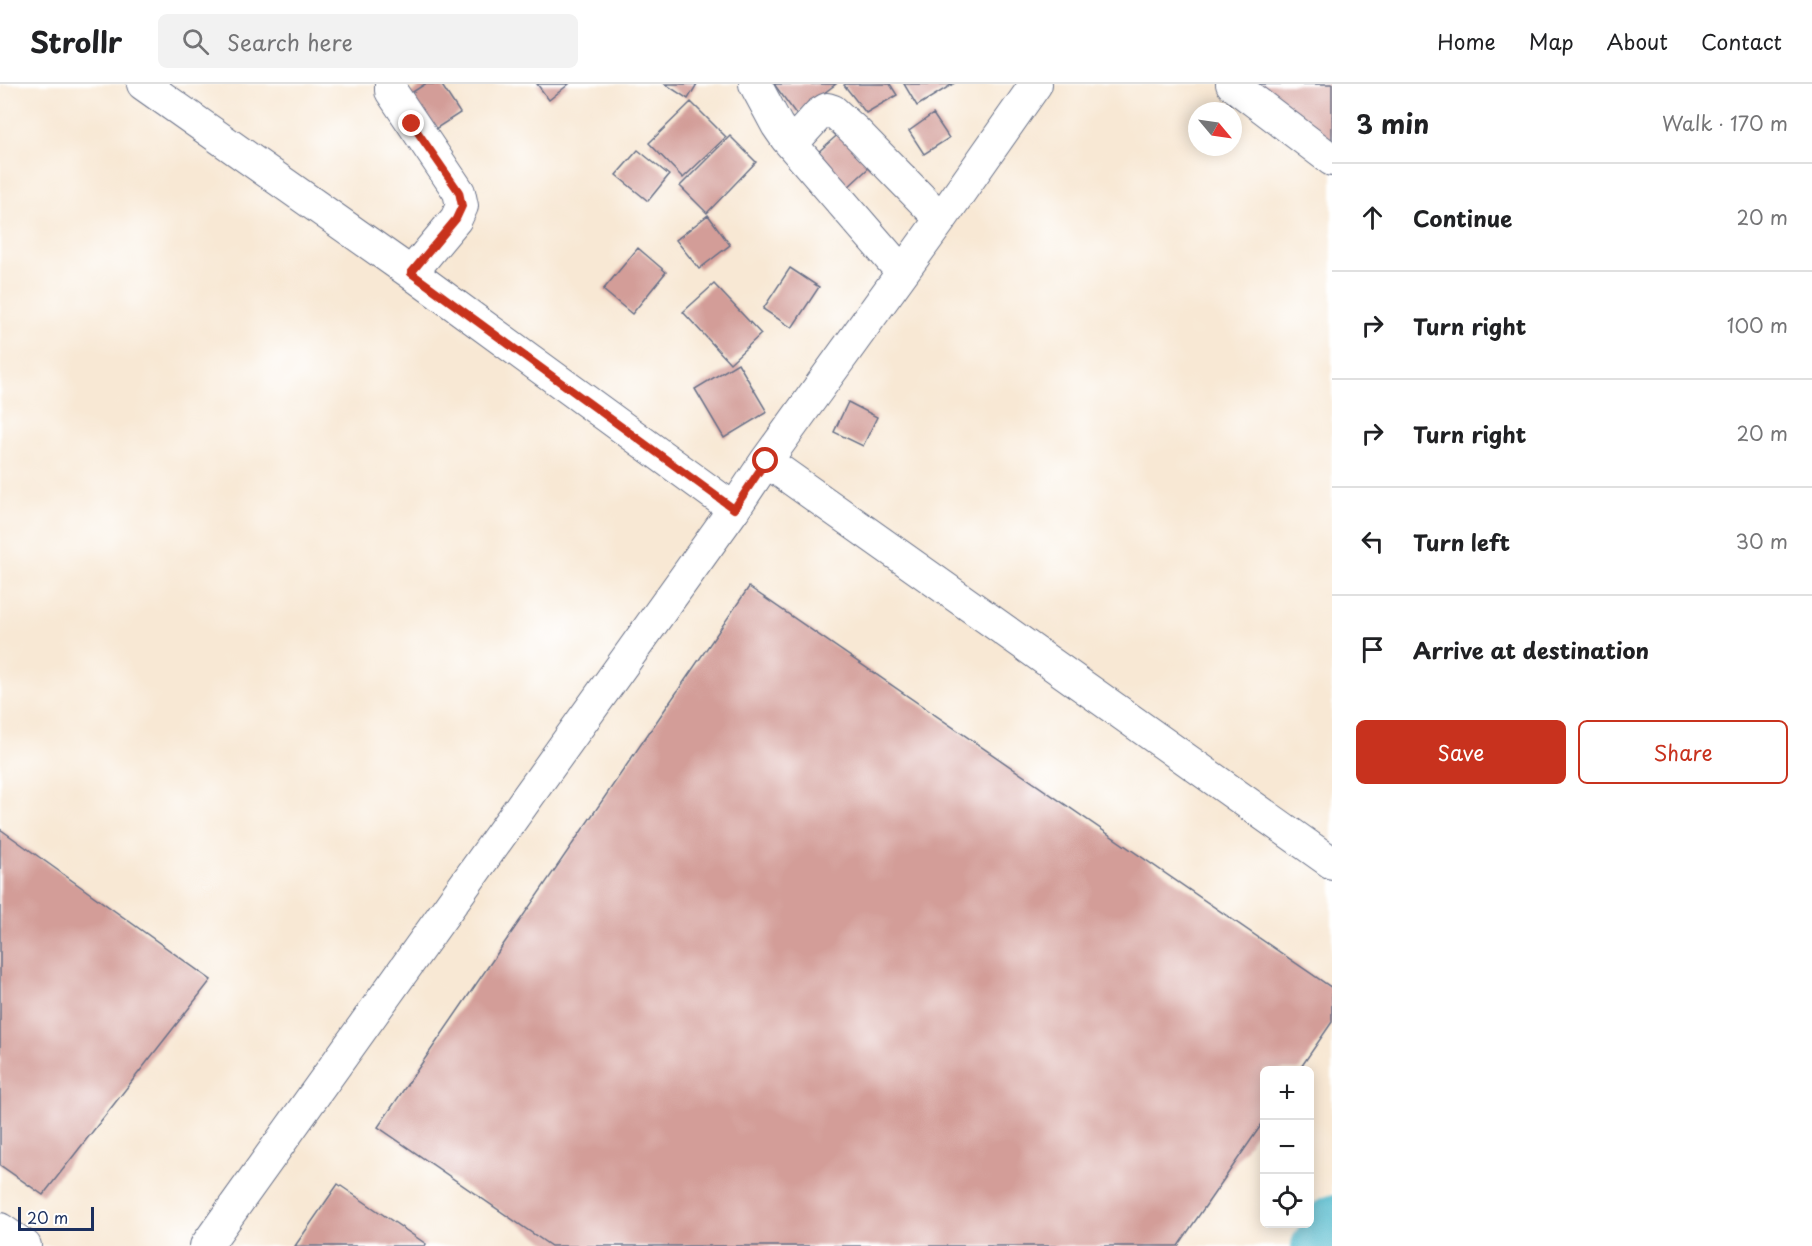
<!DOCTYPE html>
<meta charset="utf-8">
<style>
:root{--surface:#fff;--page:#f2f2f2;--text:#202124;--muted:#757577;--line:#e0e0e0;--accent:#c8321e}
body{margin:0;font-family:"Playpen Sans",sans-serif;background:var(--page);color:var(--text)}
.controls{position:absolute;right:18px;bottom:18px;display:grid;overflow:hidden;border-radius:9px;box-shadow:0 3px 15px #0003}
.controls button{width:54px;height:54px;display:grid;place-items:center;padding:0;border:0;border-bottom:2px solid var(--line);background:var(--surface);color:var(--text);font:30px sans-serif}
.compass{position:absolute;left:1188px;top:18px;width:54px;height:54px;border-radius:50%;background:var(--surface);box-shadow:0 3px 15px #0003;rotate:119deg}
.scale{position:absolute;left:18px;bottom:15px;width:76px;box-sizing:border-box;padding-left:6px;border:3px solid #1b2f5e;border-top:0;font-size:16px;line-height:21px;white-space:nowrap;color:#1b2f5e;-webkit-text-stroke:4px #fff;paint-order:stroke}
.stop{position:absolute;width:18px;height:18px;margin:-14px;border:4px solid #c8321e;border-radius:50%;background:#fff}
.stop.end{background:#c8321e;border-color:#fff;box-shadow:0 2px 6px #0008}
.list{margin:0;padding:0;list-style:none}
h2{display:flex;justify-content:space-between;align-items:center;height:78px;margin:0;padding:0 24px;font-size:26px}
h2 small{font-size:20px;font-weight:400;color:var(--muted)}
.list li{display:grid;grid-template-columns:39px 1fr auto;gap:18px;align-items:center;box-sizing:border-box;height:108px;padding:0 24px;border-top:2px solid var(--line)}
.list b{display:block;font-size:22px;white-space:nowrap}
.list em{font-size:20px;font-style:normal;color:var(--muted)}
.actions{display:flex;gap:12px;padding:18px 24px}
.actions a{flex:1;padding:14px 0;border:2px solid var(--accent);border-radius:9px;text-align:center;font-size:21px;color:var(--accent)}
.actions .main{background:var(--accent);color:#fff}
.icon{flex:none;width:33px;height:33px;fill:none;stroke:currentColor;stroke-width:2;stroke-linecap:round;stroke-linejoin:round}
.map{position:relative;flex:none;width:1332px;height:1162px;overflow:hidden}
header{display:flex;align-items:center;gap:36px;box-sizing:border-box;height:84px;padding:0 30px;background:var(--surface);border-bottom:2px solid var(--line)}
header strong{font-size:28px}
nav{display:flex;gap:33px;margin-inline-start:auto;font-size:21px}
.search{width:420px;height:54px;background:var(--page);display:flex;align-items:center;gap:15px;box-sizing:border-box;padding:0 21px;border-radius:9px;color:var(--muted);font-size:22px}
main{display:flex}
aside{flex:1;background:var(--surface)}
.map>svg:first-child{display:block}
</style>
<header>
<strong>Strollr</strong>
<div class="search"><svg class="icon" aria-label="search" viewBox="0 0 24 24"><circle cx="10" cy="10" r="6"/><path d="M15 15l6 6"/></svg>Search here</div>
<nav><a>Home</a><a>Map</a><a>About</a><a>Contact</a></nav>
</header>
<main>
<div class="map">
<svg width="1332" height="1162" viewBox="0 0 1332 1162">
<rect width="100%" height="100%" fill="#fff"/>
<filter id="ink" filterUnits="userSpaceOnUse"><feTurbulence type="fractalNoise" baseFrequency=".0167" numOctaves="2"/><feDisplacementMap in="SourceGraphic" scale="12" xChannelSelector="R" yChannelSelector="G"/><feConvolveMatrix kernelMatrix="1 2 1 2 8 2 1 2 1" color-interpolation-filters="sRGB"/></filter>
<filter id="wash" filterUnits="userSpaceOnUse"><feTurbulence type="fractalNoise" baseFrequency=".008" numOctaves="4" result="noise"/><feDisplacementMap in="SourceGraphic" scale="24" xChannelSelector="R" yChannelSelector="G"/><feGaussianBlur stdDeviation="1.35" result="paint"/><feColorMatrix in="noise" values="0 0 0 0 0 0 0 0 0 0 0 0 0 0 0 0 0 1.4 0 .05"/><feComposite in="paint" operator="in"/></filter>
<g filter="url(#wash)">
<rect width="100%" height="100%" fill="#f8e8d4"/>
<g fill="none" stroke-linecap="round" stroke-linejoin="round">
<path stroke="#4db7ca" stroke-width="46" d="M1314,1162L1332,1134"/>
</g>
<g id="blocks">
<path fill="#d39d98" d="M425,0H441L460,29L429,49L405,13Z
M537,0H569L549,16Z
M665,0H697L688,15Z
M774,0H836L796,30Z
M846,0H890L897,11L866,29L844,1Z
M904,0H953L917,22Z
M1248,0H1332V57Z
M691,18L726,53L683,94L649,59Z
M933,30L949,54L924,70L909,47Z
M843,46L873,80L846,105L816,70Z
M730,52L756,78L707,129L680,102Z
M638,66L669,91L648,117L616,91Z
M708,131L730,161L699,185L676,156Z
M638,164L666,188L632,230L603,206Z
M790,184L819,203L792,244L763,225Z
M714,200L761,250L730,279L683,228Z
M738,279L767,328L724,354L695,305Z
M848,318L877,333L863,362L834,348Z
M749,503L1332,904V938L1299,986H1264V1037L1178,1162H551L378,1043Z
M0,745L211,896L43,1111L0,1081Z
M338,1100L426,1160L425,1162H295Z"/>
</g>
</g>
<g filter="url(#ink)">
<use href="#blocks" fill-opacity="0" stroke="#687087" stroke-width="1.5"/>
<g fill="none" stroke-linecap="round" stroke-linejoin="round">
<defs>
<path id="minor" d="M143,0L411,189L734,425
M391,0V7L459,108L462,122L456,135L411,189
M755,0L777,41L786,54L799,52L819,30L827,25L833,27L854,46L941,135
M1232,0L1332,76
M786,54L902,188
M766,377L1332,779
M0,1145L25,1162
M206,1162L734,425L766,377L941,135L1036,0"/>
</defs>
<use href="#minor" stroke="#687087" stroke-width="34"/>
<use href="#minor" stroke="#fff" stroke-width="32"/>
</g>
</g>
<g fill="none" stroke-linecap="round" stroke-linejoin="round" filter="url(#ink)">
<path stroke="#c8321e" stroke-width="8" d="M412,40L459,108L462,122L456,135L411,189L734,425L766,377"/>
</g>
</svg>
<div class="controls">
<button>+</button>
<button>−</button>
<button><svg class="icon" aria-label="locate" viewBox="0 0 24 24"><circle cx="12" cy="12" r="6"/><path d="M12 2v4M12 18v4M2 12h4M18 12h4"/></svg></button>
</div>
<svg class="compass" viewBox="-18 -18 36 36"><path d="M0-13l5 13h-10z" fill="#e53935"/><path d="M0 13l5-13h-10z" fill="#757577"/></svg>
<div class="scale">20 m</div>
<div class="stop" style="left:766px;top:377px"></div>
<div class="stop end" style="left:412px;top:40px"></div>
</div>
<aside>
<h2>3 min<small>Walk · 170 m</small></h2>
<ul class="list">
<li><svg class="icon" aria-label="ahead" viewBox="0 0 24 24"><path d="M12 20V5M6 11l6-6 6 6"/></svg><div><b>Continue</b></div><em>20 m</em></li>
<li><svg class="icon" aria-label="right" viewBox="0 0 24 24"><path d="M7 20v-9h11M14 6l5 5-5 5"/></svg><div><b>Turn right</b></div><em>100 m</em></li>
<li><svg class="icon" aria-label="right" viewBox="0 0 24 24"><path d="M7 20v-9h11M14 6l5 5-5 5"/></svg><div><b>Turn right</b></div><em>20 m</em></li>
<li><svg class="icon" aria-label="left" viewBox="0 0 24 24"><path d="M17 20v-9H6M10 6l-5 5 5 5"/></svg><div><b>Turn left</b></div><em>30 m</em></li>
<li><svg class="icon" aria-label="arrive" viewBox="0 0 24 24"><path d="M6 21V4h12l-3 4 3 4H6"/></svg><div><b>Arrive at destination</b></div></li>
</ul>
<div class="actions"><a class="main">Save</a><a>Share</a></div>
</aside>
</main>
